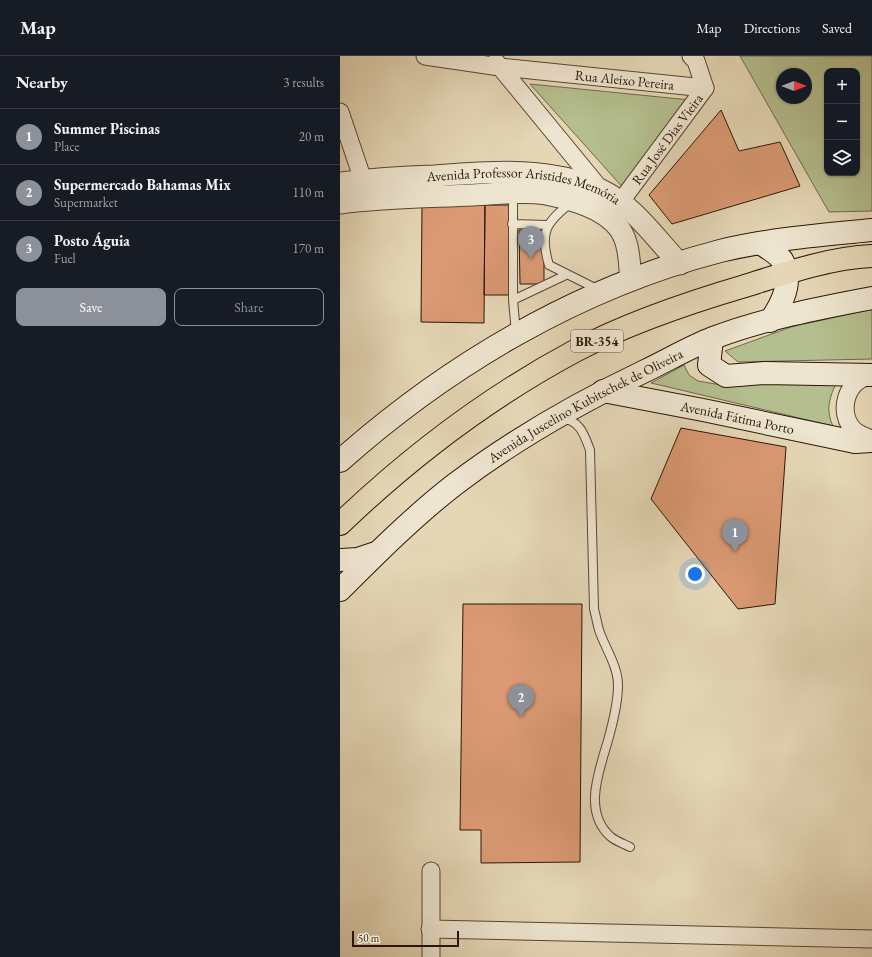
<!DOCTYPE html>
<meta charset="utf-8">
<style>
:root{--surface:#171b24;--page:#242831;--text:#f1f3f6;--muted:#9ea1a6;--line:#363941;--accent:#8c9099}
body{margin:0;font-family:"EB Garamond",serif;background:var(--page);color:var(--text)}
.controls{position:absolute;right:12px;top:12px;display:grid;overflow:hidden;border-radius:8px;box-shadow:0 1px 3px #0004}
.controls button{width:36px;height:36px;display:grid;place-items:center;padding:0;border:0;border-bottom:1px solid var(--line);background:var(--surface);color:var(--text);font:20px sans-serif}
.compass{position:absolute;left:436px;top:12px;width:36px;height:36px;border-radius:50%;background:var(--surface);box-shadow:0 1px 3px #0004;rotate:90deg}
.scale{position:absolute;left:12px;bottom:10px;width:107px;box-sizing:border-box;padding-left:4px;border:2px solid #2a1705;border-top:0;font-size:11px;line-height:14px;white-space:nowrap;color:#2a1705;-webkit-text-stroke:3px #eee5d0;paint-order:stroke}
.you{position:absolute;left:355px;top:518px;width:14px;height:14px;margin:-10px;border:3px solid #fff;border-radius:50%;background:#1a73e8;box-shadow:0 0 0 6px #1a73e833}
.badge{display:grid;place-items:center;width:26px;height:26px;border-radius:50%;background:var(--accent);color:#fff;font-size:13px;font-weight:700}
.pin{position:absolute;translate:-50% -33px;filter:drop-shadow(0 1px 2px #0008)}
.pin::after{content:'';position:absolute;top:21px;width:14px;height:12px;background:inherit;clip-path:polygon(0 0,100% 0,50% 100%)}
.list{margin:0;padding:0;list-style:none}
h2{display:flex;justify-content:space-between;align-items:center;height:52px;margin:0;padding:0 16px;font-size:17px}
h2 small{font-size:13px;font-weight:400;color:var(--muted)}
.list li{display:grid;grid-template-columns:26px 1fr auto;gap:12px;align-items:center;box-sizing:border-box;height:56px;padding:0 16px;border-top:1px solid var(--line)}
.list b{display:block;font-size:15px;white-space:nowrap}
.list p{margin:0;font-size:13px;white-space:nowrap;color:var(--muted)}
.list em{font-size:13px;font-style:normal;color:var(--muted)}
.actions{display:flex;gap:8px;padding:12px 16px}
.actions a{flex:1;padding:9px 0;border:1px solid var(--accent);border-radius:8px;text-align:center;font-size:14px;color:var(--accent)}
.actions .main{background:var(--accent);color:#fff}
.icon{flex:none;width:22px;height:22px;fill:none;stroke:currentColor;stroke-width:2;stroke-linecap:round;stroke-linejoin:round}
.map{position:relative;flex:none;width:532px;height:901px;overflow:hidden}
header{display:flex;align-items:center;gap:24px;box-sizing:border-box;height:56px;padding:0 20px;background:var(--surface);border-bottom:1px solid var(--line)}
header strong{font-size:19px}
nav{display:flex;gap:22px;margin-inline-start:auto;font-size:14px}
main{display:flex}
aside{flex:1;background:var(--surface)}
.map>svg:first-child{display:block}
</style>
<header>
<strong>Map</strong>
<nav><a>Map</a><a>Directions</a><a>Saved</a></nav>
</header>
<main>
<aside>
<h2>Nearby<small>3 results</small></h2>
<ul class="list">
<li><span class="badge">1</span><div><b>Summer Piscinas</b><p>Place</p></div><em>20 m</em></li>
<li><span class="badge">2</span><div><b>Supermercado Bahamas Mix</b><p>Supermarket</p></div><em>110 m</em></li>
<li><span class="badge">3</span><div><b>Posto Águia</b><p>Fuel</p></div><em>170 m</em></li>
</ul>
<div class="actions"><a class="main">Save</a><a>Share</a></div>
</aside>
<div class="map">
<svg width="532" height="901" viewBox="0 0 532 901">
<rect width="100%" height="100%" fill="#e5d7b6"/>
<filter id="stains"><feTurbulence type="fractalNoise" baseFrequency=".005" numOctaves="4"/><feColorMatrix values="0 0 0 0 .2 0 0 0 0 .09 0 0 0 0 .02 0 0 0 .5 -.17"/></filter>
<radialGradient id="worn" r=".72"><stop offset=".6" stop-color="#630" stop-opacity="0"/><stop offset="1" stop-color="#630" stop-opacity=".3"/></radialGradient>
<path fill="#b4be8e" stroke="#6f6a4a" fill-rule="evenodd" d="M400,0H532V155L489,156ZM487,15H517V117H487ZM442,18H466V42H442Z
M190,28L350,44L285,134Z
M532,253V303L398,306L385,295L451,271Z
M344,309L349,319L358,325L381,329L497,325C490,341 485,353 493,370L311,327Z"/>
<path fill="#db9a74" stroke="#2a1705" d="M381,54L399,95L440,86L460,130L332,168L309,139Z
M82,149H145L144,267L81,266Z
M145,149H170V239H144Z
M179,174H204V228H180Z
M341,372L446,391L435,548L398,553L311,443Z
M123,548H242L240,806L141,807V774H120Z"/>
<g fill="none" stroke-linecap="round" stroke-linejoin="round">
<defs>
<path id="service" d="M173,137V244L176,277
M232,146C206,166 199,176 209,209L259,234
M172,168L208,169
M173,244L226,219
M222,363C240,363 245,381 250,394L254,553C256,560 257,567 259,574C265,592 278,610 278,629C278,645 274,662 270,677C262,709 240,754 271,781C276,785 284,788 290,791"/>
<g id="minor">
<path id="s1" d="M85,0L160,11L365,32"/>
<path d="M156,6L261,134"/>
<path d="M0,56L23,124"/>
<path id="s2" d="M273,156L365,32L356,5L351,0"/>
<path d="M532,320C506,322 496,358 515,375C520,379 526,381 532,383"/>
<path d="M90,873L532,883"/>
<path d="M91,901V815"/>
</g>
<g id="tertiary">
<path id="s3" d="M0,127C31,123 62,121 94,120C148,116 210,110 261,134C293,149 316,183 340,208"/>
<path d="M0,147C44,141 89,141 133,139C156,138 183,134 206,138C230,143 263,151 279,172C290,187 289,207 291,224"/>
</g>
<g id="secondary">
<path d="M420,187C427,192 436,196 442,204C454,224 442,248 430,265"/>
<path d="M372,283L369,309L386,320L425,317L532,319"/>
<path id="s4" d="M263,335L363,354L515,386L532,385"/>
<path d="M0,405C108,309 238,232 380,195C429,183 481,179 532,174"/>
<path d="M0,504L18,503L36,497"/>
<path id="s5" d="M0,534C36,498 73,461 114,429C173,384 238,347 305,315C328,304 350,291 373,282C423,263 479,252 532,242"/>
</g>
<path id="primary" d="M0,468C70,401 149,341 235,295C288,267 347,247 405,230C446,217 489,202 532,200"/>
</defs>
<use href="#service" stroke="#594731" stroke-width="10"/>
<use href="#minor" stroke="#594731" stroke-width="19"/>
<use href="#tertiary" stroke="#594731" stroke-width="23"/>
<use href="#secondary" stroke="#2a1705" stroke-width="24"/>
<use href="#primary" stroke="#2a1705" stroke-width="24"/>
<use href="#service" stroke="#eee5d0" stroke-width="8"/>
<use href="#minor" stroke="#eee5d0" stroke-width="17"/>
<use href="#tertiary" stroke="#eee5d0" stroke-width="21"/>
<use href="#secondary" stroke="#eee5d0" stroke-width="22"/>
<use href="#primary" stroke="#e5d7b6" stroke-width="22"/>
</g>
<g text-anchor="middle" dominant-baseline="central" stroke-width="4" stroke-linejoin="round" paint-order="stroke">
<rect fill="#eee5d0" stroke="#655542" stroke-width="1" x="231" y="274" width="52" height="22" rx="3"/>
<g font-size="13" font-weight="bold" fill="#2a1705">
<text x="257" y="285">BR-354</text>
</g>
<g font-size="14" fill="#2a1705" stroke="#eee5d0">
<text stroke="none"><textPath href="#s1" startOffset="201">Rua Aleixo Pereira</textPath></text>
<text stroke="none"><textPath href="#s2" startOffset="91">Rua José Dias Vieira</textPath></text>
<text stroke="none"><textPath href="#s3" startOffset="186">Avenida Professor Aristides Memória</textPath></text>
<text stroke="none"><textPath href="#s5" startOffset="309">Avenida Juscelino Kubitschek de Oliveira</textPath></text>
<text stroke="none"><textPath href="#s4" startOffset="137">Avenida Fátima Porto</textPath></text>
</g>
</g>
<rect width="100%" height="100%" filter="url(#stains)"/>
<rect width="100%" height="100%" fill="url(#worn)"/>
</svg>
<div class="controls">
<button>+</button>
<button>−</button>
<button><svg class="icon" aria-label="layers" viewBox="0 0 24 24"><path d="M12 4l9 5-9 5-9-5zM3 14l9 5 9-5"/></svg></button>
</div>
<svg class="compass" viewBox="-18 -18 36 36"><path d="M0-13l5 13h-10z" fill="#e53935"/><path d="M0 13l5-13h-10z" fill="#9ea1a6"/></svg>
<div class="scale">50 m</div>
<div class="you"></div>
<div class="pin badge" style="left:395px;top:496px">1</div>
<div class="pin badge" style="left:181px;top:661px">2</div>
<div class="pin badge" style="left:191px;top:203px">3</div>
</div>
</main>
